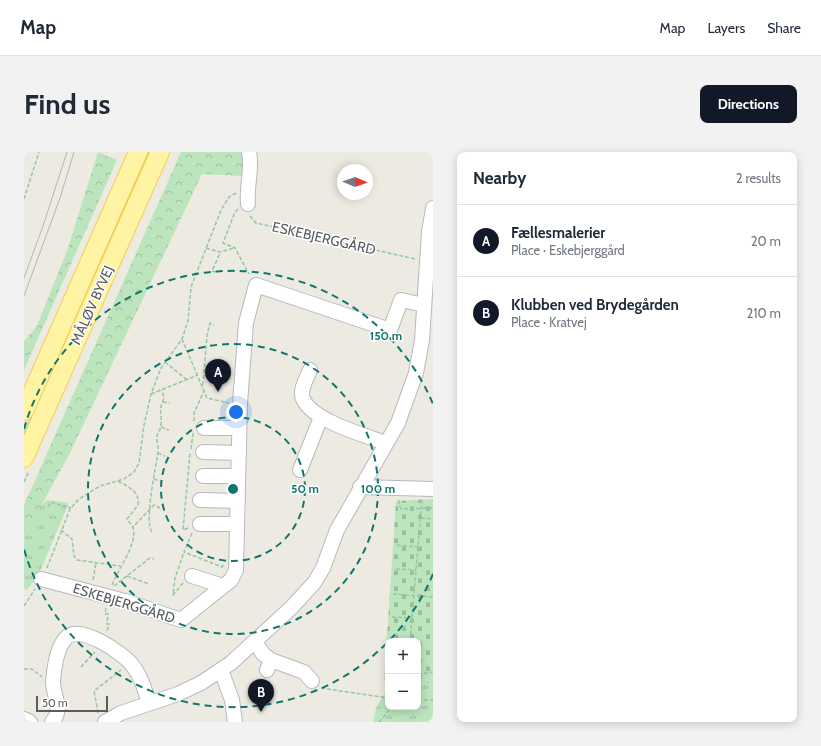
<!DOCTYPE html>
<meta charset="utf-8">
<style>
:root{--surface:#fff;--page:#f2f2f3;--text:#1f2937;--muted:#747a83;--line:#e0e1e3;--accent:#111827}
body{margin:0;font-family:Cabin,sans-serif;background:var(--page);color:var(--text)}
.controls{position:absolute;right:12px;bottom:12px;display:grid;overflow:hidden;border-radius:8px;box-shadow:0 2px 10px #0003}
.controls button{width:36px;height:36px;display:grid;place-items:center;padding:0;border:0;border-bottom:1px solid var(--line);background:var(--surface);color:var(--text);font:20px sans-serif}
.compass{position:absolute;left:313px;top:12px;width:36px;height:36px;border-radius:50%;background:var(--surface);box-shadow:0 2px 10px #0003;rotate:92deg}
.scale{position:absolute;left:12px;bottom:10px;width:72px;box-sizing:border-box;padding-left:4px;border:2px solid #595d62;border-top:0;font-size:11px;line-height:14px;white-space:nowrap;color:#595d62;-webkit-text-stroke:3px #fff;paint-order:stroke}
.you{position:absolute;left:212px;top:260px;width:14px;height:14px;margin:-10px;border:3px solid #fff;border-radius:50%;background:#1a73e8;box-shadow:0 0 0 6px #1a73e833}
.badge{display:grid;place-items:center;width:26px;height:26px;border-radius:50%;background:var(--accent);color:#fff;font-size:13px;font-weight:700}
.pin{position:absolute;translate:-50% -33px;filter:drop-shadow(0 1px 2px #0008)}
.pin::after{content:'';position:absolute;top:21px;width:14px;height:12px;background:inherit;clip-path:polygon(0 0,100% 0,50% 100%)}
.list{margin:0;padding:0;list-style:none}
h2{display:flex;justify-content:space-between;align-items:center;height:52px;margin:0;padding:0 16px;font-size:17px}
h2 small{font-size:13px;font-weight:400;color:var(--muted)}
.list li{display:grid;grid-template-columns:26px 1fr auto;gap:12px;align-items:center;box-sizing:border-box;height:72px;padding:0 16px;border-top:1px solid var(--line)}
.list b{display:block;font-size:15px;white-space:nowrap}
.list p{margin:0;font-size:13px;white-space:nowrap;color:var(--muted)}
.list em{font-size:13px;font-style:normal;color:var(--muted)}
.map{position:relative;flex:none;width:409px;height:570px;overflow:hidden;border-radius:8px}
header{display:flex;align-items:center;gap:24px;box-sizing:border-box;height:56px;padding:0 20px;background:var(--surface);border-bottom:1px solid var(--line)}
header strong{font-size:19px}
nav{display:flex;gap:22px;margin-inline-start:auto;font-size:14px}
.intro{display:flex;align-items:center;justify-content:space-between;box-sizing:border-box;height:96px;padding:0 24px}
h1{margin:0;font-size:28px}
.button{padding:10px 18px;border-radius:8px;background:var(--accent);color:#fff;font-size:14px;font-weight:700}
main{display:flex;gap:24px;padding:0 24px}
aside{flex:1;background:var(--surface);border-radius:8px;box-shadow:0 2px 10px #0003}
.map>svg:first-child{display:block}
</style>
<header>
<strong>Map</strong>
<nav><a>Map</a><a>Layers</a><a>Share</a></nav>
</header>
<div class="intro"><h1>Find us</h1><a class="button">Directions</a></div>
<main>
<div class="map">
<svg width="409" height="570" viewBox="0 0 409 570">
<defs>
<pattern id="grass-tufts" width="24" height="20" patternUnits="userSpaceOnUse"><rect width="24" height="20" fill="#bce5be"/><path d="M3 7l-1-3M5 7V3M7 7l1-3M15 17l-1-3M17 17v-4M19 17l1-3" fill="none" stroke="#9cbd9e"/></pattern>
<pattern id="forest-crowns" width="20" height="18" patternUnits="userSpaceOnUse"><rect width="20" height="18" fill="#bce5be"/><path d="M2 6a3 3 0 1 1 6 0M12 15a3 3 0 1 1 6 0" fill="none" stroke="#9cbd9e"/></pattern>
<pattern id="cemetery-stones" width="16" height="16" patternUnits="userSpaceOnUse"><rect width="16" height="16" fill="#bce5be"/><path d="M2 7V4a2 2 0 0 1 4 0v3zM10 15v-3a2 2 0 0 1 4 0v3z" fill="#9cbd9e"/></pattern>
</defs>
<rect width="100%" height="100%" fill="#edebe1"/>
<path fill="url(#grass-tufts)" d="M122,0H127L0,289V278Z
M23,348L45,351L14,424L3,438L0,436V385L13,358Z
M364,530V555H394V532L409,530V570H349L352,556L364,536Z"/>
<path fill="url(#forest-crowns)" d="M74,0L93,8L0,218V189L12,176L44,96Z
M157,0H220V24L178,22L46,301L0,385V353Z"/>
<path fill="url(#cemetery-stones)" d="M409,347V530L394,532V489H364V530L360,529L372,349Z"/>
<g fill="none" stroke-linecap="round" stroke-linejoin="round">
<defs>
<path id="minor" d="M224,52C222,33 229,18 225,0
M286,218C283,226 275,238 279,247C289,269 340,283 362,291
M180,276H215
M179,300L215,301
M276,318L297,265
M179,324H214
M336,335L409,337
M176,348L214,349
M176,372H213
M168,424L199,434
M17,427L101,449L157,468L207,428L212,418L216,251L222,171L232,133L366,178L377,148L400,153
M231,490L239,502L247,508L243,518
M247,508L280,520L288,529
M197,518L208,548L211,570
M0,567L6,570
M28,570C40,557 29,544 29,530C30,517 33,495 42,486C55,471 99,501 108,513C117,524 121,538 125,551
M81,570L97,561L154,542L177,531L207,511L268,455L290,431L299,416L313,378L374,271L392,221L398,188L405,80L409,56"/>
<path id="major" d="M0,259L114,0
M0,306L136,0"/>
</defs>
<use href="#minor" stroke="#b6b9be" stroke-width="16"/>
<use href="#major" stroke="#f3cd53" stroke-width="20"/>
<path stroke="#95c6a5" stroke-width="1.5" stroke-dasharray="4 2" stroke-linecap="butt" d="M408,0H409
M0,47L15,0
M214,57L211,60L199,91L211,96L225,122
M226,64L232,71L391,107
M182,96L196,100L210,96
M192,120L188,119L196,101
M158,187L183,246L205,251
M141,210L163,228
M179,233L183,183L186,171L190,173
M127,242L174,223
M139,250L146,251
M170,269V261L180,239
M137,275L145,278
M167,297L169,281
M134,301L141,304
M130,327L138,330
M94,329C104,335 116,339 114,353L103,367L109,375
M0,330L5,319
M375,348L376,355L378,357L409,356
M24,355L27,350L47,356
M397,366L409,367
M164,376L159,378L166,301
M37,378L48,387L50,404L53,408L96,414
M128,380C120,370 132,314 134,300C135,294 132,289 133,284C134,280 137,277 137,273C138,260 134,259 140,246L138,238
M168,381L160,400L198,415L200,412
M373,393L394,395
M23,416L46,357L55,347L76,334L100,327L110,320L115,311L120,273L127,242L137,216L158,187L164,169L167,135L197,58L205,45L212,41
M372,417L392,418
M103,424L125,432
M69,428L72,411
M159,431L149,443L151,426L160,400
M88,433C94,417 114,392 109,375L130,353L136,356
M90,434L126,406L130,407
M369,442L409,445
M0,454L11,437
M82,456L81,462H84L83,472H85L83,479
M368,465L388,466
M366,488L371,489
M386,489L398,347
M57,515L71,500
M0,517H8L18,525
M394,522L409,520
M297,536L364,546
M394,548H409
M74,561L70,539L97,518
M355,570L368,555"/>
<use href="#minor" stroke="#fff" stroke-width="14"/>
<use href="#major" stroke="#fff4a3" stroke-width="18"/>
<path stroke="#b4b5b5" stroke-width="1" d="M0,126L19,74L43,0
M0,144L36,46L50,0"/>
</g>
<g fill="none" stroke="#0f766e" stroke-width="2" stroke-dasharray="7 5">
<circle cx="209" cy="337" r="72"/>
<circle cx="209" cy="337" r="145"/>
<path d="M409 422A217 217 0 0 1 0 397M0 277A217 217 0 0 1 409 252"/>
</g>
<g text-anchor="middle" dominant-baseline="central" stroke-width="3" stroke-linejoin="round" paint-order="stroke">
<g font-size="14" fill="#595d62" stroke="#fff">
<text transform="translate(300 86) rotate(13)">ESKEBJERGGÅRD</text>
<text transform="translate(68 153) rotate(-66)">MÅLØV BYVEJ</text>
<text transform="translate(100 451) rotate(17)">ESKEBJERGGÅRD</text>
</g>
</g>
<circle cx="209" cy="337" r="6" fill="#0f766e" stroke="#fff" stroke-width="2"/>
<g font-size="12" text-anchor="middle" font-weight="bold" fill="#0f766e" stroke="#fff" stroke-width="3" stroke-linejoin="round" paint-order="stroke">
<text x="362" y="188">150 m</text>
<text x="281" y="341">50 m</text>
<text x="354" y="341">100 m</text>
</g>
</svg>
<div class="controls">
<button>+</button>
<button>−</button>
</div>
<svg class="compass" viewBox="-18 -18 36 36"><path d="M0-13l5 13h-10z" fill="#e53935"/><path d="M0 13l5-13h-10z" fill="#747a83"/></svg>
<div class="scale">50 m</div>
<div class="you"></div>
<div class="pin badge" style="left:194px;top:240px">A</div>
<div class="pin badge" style="left:237px;top:560px">B</div>
</div>
<aside>
<h2>Nearby<small>2 results</small></h2>
<ul class="list">
<li><span class="badge">A</span><div><b>Fællesmalerier</b><p>Place · Eskebjerggård</p></div><em>20 m</em></li>
<li><span class="badge">B</span><div><b>Klubben ved Brydegården</b><p>Place · Kratvej</p></div><em>210 m</em></li>
</ul>
</aside>
</main>
